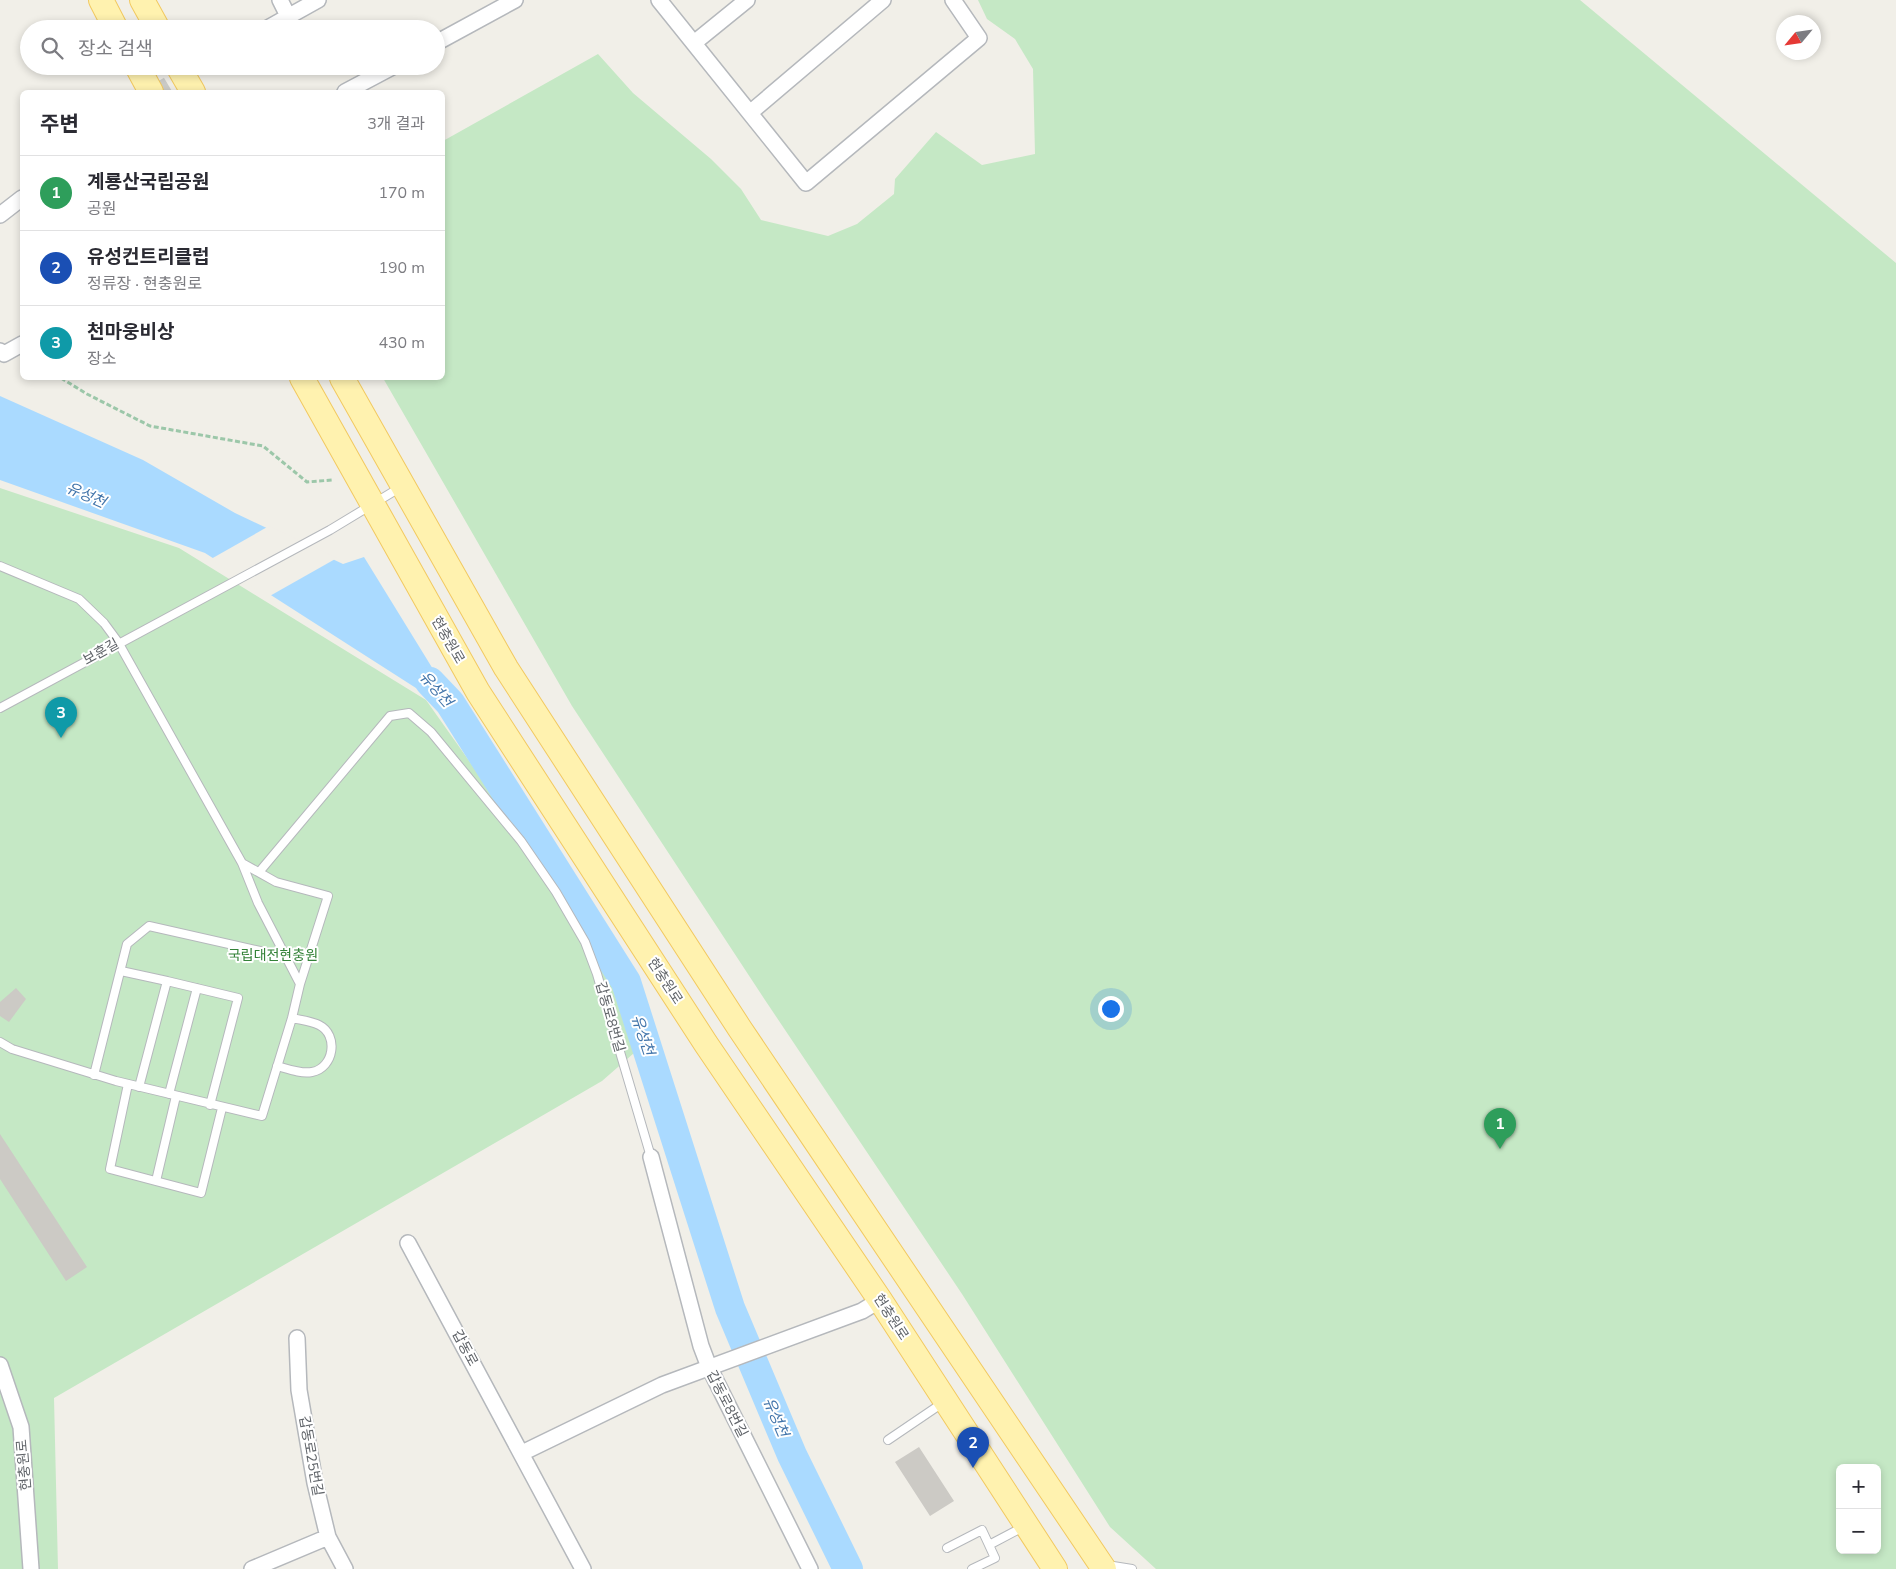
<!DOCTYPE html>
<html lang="ko">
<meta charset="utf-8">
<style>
:root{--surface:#fff;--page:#f2f2f3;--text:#2b2b33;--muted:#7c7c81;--line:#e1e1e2;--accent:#7c3aed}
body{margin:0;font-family:"Nunito Sans","Noto Sans KR",sans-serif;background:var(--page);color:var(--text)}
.controls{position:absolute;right:15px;bottom:15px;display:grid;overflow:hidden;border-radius:8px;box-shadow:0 2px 8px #0003}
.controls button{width:45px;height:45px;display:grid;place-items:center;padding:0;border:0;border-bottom:1px solid var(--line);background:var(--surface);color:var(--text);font:25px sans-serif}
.compass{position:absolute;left:1776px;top:15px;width:45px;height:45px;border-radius:50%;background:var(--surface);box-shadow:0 2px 8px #0003;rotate:241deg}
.you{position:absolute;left:1110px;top:1008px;width:18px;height:18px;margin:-12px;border:4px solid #fff;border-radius:50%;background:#1a73e8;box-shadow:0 0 0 8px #1a73e833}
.badge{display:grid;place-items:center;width:32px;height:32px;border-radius:50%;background:var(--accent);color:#fff;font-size:16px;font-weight:700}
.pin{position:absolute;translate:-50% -41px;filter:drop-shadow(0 1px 2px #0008)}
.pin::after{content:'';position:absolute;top:26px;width:18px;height:15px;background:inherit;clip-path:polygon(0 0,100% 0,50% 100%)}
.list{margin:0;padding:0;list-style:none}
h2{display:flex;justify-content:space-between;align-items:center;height:65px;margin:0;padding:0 20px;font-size:21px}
h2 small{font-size:16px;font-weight:400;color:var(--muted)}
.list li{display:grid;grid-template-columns:32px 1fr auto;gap:15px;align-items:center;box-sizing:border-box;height:75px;padding:0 20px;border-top:1px solid var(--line)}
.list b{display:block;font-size:19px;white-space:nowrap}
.list p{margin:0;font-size:16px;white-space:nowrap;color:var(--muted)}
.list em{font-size:16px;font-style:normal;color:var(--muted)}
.icon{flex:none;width:28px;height:28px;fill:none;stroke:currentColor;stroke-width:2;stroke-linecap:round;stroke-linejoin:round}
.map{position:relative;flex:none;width:1896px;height:1569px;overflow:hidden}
.search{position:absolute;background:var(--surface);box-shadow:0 2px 8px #0003;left:20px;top:20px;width:425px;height:55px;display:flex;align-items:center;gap:12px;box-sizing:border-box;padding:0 18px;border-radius:28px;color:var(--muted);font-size:19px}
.panel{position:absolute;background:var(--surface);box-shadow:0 2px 8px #0003;left:20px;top:90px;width:425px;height:290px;border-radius:8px}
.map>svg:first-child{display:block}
</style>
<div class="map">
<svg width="1896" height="1569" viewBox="0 0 1896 1569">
<rect width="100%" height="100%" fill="#f1efe8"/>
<path fill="#c5e8c5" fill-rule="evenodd" d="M978,0H1580L1896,263V1569H1156L1110,1527L962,1294L767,1003L572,706L383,378H442L443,141L598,54L633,93L711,159L741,189L761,220L828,236L857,224L894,194L895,179L936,132L982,165L1035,154L1033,69L1015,39L987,19ZM1840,1468H1877V1550H1840Z
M0,488L179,548L426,700L579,916L642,1046L602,1081L54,1398L58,1569H0Z"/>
<path fill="#aadaff" d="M0,396L143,460L235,513L343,564L364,557L460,713L448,719L430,697L205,553L0,480Z"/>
<path fill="#f1efe8" d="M269,526L337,558L268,597L211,559Z"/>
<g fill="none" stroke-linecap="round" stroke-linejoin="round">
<path stroke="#aadaff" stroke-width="30" d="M430,682L450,703L626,982L730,1308L792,1455L848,1569"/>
</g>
<path fill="#cccac5" d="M16,988L26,999L9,1022L0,1016V1002Z
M0,1134L87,1267L66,1281L0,1179Z
M919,1447L954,1501L930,1516L895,1462Z"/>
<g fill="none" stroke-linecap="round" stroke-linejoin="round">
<path stroke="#ccccc8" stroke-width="15" stroke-dasharray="15 8" stroke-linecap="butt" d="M155,92L198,66"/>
<defs>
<path id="lane" d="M0,566L79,599L104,623L118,642L242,863L258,903L300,984L292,1018L262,1116L116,1081L12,1049L0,1042
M0,708L330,530L401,487
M242,863L276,882L328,896L300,984
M260,871L390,716L409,713L431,732L521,841L556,892L585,942L597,974L651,1157
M121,971L167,981L139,1087
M167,981L238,998L210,1105
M277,1066C288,1069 301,1074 312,1072C334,1068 339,1035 319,1025C311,1021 300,1020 292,1018
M94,1075L127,944L149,926L287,957
M128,1084L110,1169L201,1193L222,1108
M169,1094L197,988
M156,1181L176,1096
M888,1440L944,1402
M947,1548L982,1530L989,1545L1025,1526
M1107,1565L1132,1569
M972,1569L995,1558L989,1545"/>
<path id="street" d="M280,0L288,16
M659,0L806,183L979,38L953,0
M266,29L318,0
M436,43L515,0
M694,43L747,0
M345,92L394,66
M751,112L883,0
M0,215L22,198
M0,351L4,354L22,344
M651,1157L701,1346L709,1367L810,1569
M408,1243L583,1569
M297,1338L299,1390L315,1483L328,1537L345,1569
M0,1365L21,1427L31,1569
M522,1453L662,1385L862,1311L880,1300
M252,1569L328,1537"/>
<path id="primary" d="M101,0L116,29
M142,0L158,29
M137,66L151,92
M178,66L193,92
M302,378L478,692L706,1044L880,1300L1055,1569
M342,378L506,668L740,1029L1104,1569"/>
</defs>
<use href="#lane" stroke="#b5b8bc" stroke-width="10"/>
<use href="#street" stroke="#b5b8bc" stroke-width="18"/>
<use href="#primary" stroke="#f2c960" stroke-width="26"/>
<path stroke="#9cc7a9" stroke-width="3" stroke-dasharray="5 2.5" stroke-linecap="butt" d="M61,378L87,394L150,426L263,446L307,482L332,480"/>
<use href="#lane" stroke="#fff" stroke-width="8"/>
<use href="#street" stroke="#fff" stroke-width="15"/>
<use href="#primary" stroke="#fff2af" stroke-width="24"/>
</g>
<g text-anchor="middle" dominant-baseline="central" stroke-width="4" stroke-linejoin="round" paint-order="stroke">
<g font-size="14" fill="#5f6368" stroke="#fff">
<text transform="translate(448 640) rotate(60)">현충원로</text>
<text transform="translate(101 652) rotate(-29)">보훈길</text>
<text transform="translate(665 981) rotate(57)">현충원로</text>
<text transform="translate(610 1017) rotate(74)">갑동로8번길</text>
<text transform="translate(891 1317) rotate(57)">현충원로</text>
<text transform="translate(465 1348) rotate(62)">갑동로</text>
<text transform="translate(727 1404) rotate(63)">갑동로8번길</text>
<text transform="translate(311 1456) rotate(80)">갑동로25번길</text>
<text transform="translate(24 1465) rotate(-95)">현충원로</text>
</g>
<g font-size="14" fill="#348238" stroke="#fff">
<text x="273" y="955">국립대전현충원</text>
</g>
<g font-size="15" font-style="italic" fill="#4174aa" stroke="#fff">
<text transform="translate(86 495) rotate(24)">유성천</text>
<text transform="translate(436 689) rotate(49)">유성천</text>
<text transform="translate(643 1035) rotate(72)">유성천</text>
<text transform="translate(776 1417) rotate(67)">유성천</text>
</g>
</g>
</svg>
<div class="controls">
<button>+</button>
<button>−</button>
</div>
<svg class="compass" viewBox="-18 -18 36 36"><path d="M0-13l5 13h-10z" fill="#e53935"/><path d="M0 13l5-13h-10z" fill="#7c7c81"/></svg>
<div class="you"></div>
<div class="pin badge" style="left:1500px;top:1149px;background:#2e9e5b">1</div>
<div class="pin badge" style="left:973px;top:1468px;background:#1a4fb4">2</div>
<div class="pin badge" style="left:61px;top:738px;background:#0f9aa8">3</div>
<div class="search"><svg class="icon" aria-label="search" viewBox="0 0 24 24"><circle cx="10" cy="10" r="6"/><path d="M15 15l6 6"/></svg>장소 검색</div>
<section class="panel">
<h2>주변<small>3개 결과</small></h2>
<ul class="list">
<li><span class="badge" style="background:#2e9e5b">1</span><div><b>계룡산국립공원</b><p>공원</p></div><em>170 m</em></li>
<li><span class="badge" style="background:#1a4fb4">2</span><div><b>유성컨트리클럽</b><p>정류장 · 현충원로</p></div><em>190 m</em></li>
<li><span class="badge" style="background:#0f9aa8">3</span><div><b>천마웅비상</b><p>장소</p></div><em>430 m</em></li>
</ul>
</section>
</div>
